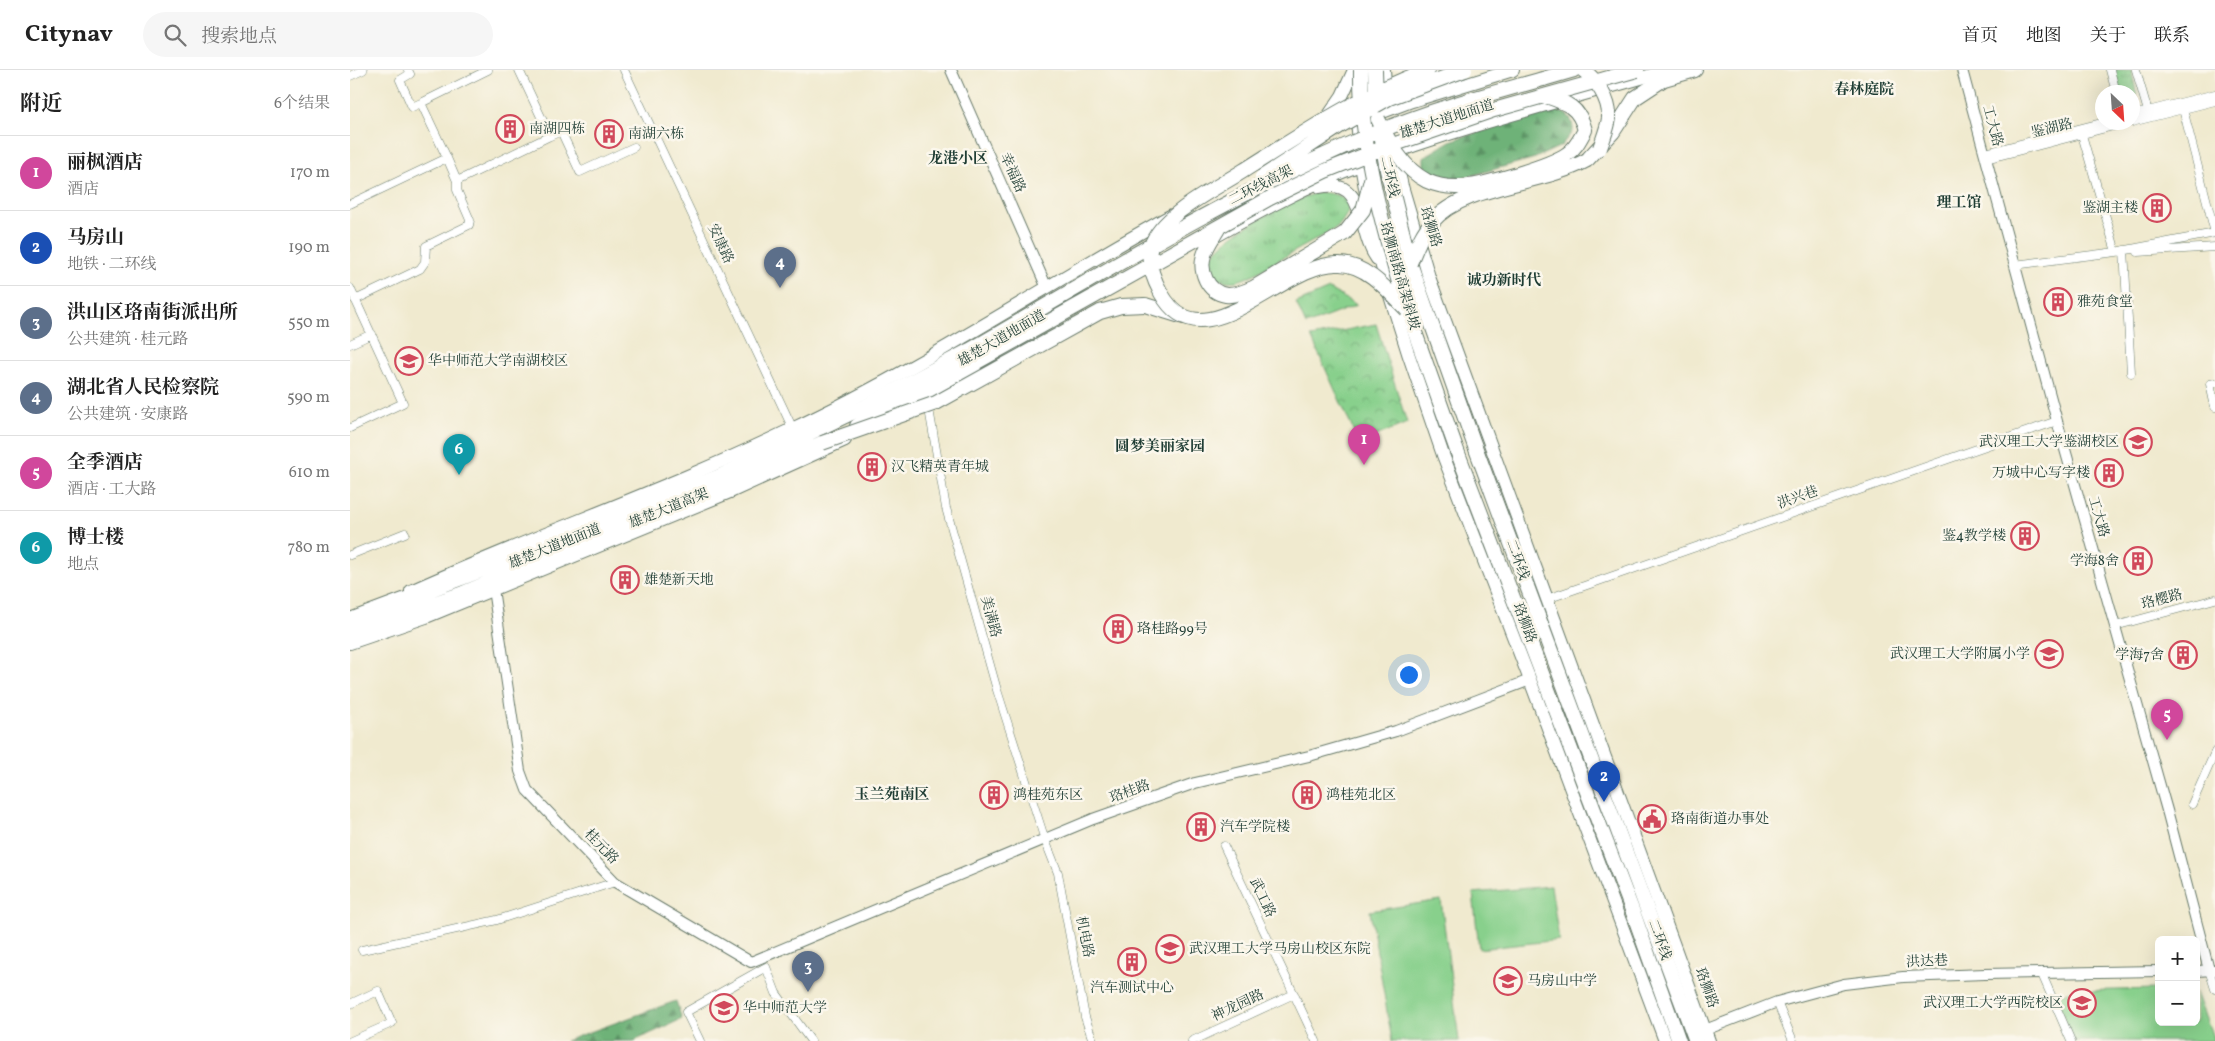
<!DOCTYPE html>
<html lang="zh">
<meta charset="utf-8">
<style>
:root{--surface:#fff;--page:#f6f6f6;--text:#222;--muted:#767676;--line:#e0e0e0;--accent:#d1495b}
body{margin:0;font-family:Vollkorn,"Noto Serif SC",serif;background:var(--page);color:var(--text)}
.controls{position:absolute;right:15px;bottom:15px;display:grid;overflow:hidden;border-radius:8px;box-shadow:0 5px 20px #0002}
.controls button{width:45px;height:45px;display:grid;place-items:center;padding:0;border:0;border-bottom:1px solid var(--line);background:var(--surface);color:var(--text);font:25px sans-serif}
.compass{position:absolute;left:1745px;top:15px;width:45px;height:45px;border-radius:50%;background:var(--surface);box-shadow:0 5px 20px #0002;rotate:155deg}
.you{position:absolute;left:1058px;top:604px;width:18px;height:18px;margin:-12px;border:4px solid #fff;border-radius:50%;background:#1a73e8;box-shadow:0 0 0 8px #1a73e833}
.badge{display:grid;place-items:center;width:32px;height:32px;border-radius:50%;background:var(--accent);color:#fff;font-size:16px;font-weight:700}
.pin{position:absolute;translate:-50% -41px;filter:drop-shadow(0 1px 2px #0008)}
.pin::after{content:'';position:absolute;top:26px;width:18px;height:15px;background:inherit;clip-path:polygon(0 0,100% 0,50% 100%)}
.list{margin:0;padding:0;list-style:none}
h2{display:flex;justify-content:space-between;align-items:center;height:65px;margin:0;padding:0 20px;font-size:21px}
h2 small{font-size:16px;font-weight:400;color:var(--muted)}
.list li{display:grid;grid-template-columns:32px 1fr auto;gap:15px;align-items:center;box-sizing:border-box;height:75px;padding:0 20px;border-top:1px solid var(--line)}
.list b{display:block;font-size:19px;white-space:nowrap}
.list p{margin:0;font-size:16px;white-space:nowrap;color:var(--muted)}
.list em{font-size:16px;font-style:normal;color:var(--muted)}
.icon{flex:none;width:28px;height:28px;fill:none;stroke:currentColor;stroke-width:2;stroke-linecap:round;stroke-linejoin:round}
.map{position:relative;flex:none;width:1865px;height:971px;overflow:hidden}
header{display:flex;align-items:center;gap:30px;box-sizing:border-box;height:70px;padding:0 25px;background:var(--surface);border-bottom:1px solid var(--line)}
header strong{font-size:24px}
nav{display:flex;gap:28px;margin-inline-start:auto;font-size:18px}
.search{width:350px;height:45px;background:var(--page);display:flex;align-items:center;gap:12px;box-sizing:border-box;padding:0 18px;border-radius:28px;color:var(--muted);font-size:19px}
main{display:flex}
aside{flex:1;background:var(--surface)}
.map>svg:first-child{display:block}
</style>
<header>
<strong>Citynav</strong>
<div class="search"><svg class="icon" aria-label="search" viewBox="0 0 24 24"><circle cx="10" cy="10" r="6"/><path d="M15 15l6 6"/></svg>搜索地点</div>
<nav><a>首页</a><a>地图</a><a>关于</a><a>联系</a></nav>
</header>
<main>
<aside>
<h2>附近<small>6个结果</small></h2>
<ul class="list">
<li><span class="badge" style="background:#d1479c">1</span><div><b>丽枫酒店</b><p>酒店</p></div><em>170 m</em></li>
<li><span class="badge" style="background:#1a4fb4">2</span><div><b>马房山</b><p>地铁 · 二环线</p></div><em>190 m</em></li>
<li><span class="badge" style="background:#5c6f8a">3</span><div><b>洪山区珞南街派出所</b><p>公共建筑 · 桂元路</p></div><em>550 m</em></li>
<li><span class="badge" style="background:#5c6f8a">4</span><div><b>湖北省人民检察院</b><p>公共建筑 · 安康路</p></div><em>590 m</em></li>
<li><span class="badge" style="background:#d1479c">5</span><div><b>全季酒店</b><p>酒店 · 工大路</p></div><em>610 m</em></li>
<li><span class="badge" style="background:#0f9aa8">6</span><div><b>博士楼</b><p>地点</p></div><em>780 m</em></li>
</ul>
</aside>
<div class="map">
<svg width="1865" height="971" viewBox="0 0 1865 971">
<defs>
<pattern id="grass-tufts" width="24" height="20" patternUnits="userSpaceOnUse" patternTransform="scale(1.25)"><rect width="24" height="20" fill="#88d08c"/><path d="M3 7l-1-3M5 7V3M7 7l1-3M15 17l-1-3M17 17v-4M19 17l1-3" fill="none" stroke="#6faa73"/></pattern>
<pattern id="forest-firs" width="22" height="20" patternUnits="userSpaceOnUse" patternTransform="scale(1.25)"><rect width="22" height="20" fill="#6eb278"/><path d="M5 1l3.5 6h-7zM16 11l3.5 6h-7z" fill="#5a9263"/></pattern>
<pattern id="park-crowns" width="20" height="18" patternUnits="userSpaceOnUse" patternTransform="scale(1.25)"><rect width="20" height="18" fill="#88d08c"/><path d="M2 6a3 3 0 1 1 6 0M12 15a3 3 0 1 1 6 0" fill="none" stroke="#6faa73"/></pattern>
</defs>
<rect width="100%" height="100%" fill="#fbf7ec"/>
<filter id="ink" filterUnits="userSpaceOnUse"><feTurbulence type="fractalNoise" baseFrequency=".02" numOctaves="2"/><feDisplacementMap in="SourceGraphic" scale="10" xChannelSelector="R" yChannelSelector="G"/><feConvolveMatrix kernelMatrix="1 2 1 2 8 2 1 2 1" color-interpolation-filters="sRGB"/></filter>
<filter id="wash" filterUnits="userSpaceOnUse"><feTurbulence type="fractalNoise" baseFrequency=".0096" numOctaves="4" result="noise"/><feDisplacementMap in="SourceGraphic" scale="20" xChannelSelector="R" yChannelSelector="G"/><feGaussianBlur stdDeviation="1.12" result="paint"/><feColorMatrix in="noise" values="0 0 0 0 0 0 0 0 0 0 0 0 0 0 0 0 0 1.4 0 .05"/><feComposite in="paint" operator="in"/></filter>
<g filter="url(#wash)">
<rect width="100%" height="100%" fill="#f0eacf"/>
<path fill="url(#grass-tufts)" stroke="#548660" d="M1764,0H1781L1787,25L1783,26L1782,22H1770Z
M969,122C998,125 1009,132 987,158C967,169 947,180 927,191C914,198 901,208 886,211C878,212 866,211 861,204C841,175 949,128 969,122Z"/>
<path fill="url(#forest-firs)" stroke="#467856" d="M1195,41C1212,40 1223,43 1223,61L1211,76L1185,88L1109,109L1085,106L1074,96V87L1100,71Z
M326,931L332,949L284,971H215Z"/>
<path fill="url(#park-crowns)" stroke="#548660" d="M979,219L1007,235L956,255L946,233Z
M1026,254L1057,353L1009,373L961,267Z"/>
<path fill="#88d08c" stroke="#548660" d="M1201,816L1209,870L1129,879L1123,823Z
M1091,830L1109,971H1042L1020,841Z
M1809,919V952H1846V922L1864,971H1725L1706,931L1708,926L1721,921Z"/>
</g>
<g filter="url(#ink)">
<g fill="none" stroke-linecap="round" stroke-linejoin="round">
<defs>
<path id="minor" d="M58,0L60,4L50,10L62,37L71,33
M274,0L443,359
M1760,0L1766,22
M1786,0L1799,45
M0,6L13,0
M1833,39L1865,163
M1782,45L1865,24
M1782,52L1865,31
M1732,65L1766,182
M200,66L211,61L230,102L284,77
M1635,83L1755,52
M97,88L71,33L138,0
M1636,89L1779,52
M0,134L97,88L107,111
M1774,180L1781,303
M1788,182L1865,177
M1664,195L1766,182L1865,163
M0,218L53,333L0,358
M5,230L70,199L75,192L76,176L119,155L120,150L107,120V111L200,66L169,0
M0,274L22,264
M1865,313L1860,314L1865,337
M578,333L596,438L647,620L695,770L708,803L735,947L743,971
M0,485L55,463
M1197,529L1707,351
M1765,556L1865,529
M1842,734L1865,682
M874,776L966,971
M12,880L147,850L265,812
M416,897L426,923L461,971
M1859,900L1865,919
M1691,902L1721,971
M1427,932L1443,971
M0,934L28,921L42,953L1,971
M350,971L336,942L416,897
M842,971L944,924"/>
<path id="tertiary" d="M601,0L697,218
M1612,0L1707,351L1818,744L1859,900
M143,519L170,701L177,720L265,812L401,892L743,749L845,713L959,686L1046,661L1180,610
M1846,901L1865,900
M1355,960L1427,932L1494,914L1553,907L1635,904L1809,901"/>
<path id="primary" d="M1034,0L1036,26
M1006,39L1011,95L1018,135L1035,210L1058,283L1093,385L1180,610L1315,971
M977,48L992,26L1004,0
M1014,49L1062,31L1163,0
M1043,78L1052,116L1079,207L1359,971
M912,96L951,75
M970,117C1017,107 1007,162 1027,189
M861,169C909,142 958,115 1010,95C1111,56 1216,30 1319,0
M555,339L599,316L684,268
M61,521C187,464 318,419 442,359C574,297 695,215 822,145
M0,573L76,547L380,422L495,370"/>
<path id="trunk" d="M1193,9L1224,0
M1237,90L1263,62L1285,28L1314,9L1345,0
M1060,193L1123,371L1346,971
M795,235L834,247
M1057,240L1106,378L1284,845L1329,971
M507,356L627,292
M0,550L112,508L370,406L516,336L620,280
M0,563L113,523L375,416L481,369"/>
</defs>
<use href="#minor" stroke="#687a6a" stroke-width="9"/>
<use href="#tertiary" stroke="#687a6a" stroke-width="12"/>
<use href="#primary" stroke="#687a6a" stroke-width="14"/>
<use href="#trunk" stroke="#687a6a" stroke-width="16"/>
<use href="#minor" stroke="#fff" stroke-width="8"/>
<use href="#tertiary" stroke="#fff" stroke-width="10"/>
<use href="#primary" stroke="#fff" stroke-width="12"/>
<use href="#trunk" stroke="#fff" stroke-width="14"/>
<defs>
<path id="trunk-bridge" d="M1011,0C1010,81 1034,160 1056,237
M1025,0L1026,29
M1233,0C1247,10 1260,30 1259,48C1258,57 1253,69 1250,78
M1028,49C1039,72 1053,99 1077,111C1090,117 1105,118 1119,116C1140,113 1200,96 1217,84C1226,78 1230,69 1235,60C1229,37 1217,33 1196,26
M1032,70L1037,100L1060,193
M912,107L990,56L1039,28L1115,0
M869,157C864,166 857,175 854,185C849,201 857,222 876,225C885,226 894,222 903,218L995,163L1013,140L1022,106
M1060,193C1066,179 1071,164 1082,152C1114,114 1193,115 1237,90
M1057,240C1039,222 1018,195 990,194C933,190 853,299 811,223C804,210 796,191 801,176C812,144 865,119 893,101C952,64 1011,24 1078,0
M620,280C751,204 881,124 1020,65C1076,41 1135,25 1193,9
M627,292L920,128L975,101L1028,80L1144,40L1287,0
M472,373L586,333L750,242L771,236L795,235"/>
</defs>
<use href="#trunk-bridge" stroke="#687a6a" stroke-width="16" stroke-linecap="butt"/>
<use href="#trunk-bridge" stroke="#fff" stroke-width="14"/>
</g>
</g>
<defs>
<symbol id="building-ring" viewBox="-11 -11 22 22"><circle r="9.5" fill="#fbf7ec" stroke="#d1495b" stroke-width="1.5"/><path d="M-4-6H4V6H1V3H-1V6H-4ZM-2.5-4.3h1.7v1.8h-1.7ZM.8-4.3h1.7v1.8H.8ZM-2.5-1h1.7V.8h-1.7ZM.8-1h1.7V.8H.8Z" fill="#d1495b"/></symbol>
<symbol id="university-ring" viewBox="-11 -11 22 22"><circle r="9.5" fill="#fbf7ec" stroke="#d1495b" stroke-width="1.5"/><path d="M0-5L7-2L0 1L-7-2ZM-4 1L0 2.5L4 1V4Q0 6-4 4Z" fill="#d1495b"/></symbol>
<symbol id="school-ring" viewBox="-11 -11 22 22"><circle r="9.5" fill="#fbf7ec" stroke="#d1495b" stroke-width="1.5"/><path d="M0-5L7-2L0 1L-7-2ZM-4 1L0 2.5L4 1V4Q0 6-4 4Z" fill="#d1495b"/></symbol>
<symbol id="civic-ring" viewBox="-11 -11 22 22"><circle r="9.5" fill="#fbf7ec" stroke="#d1495b" stroke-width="1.5"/><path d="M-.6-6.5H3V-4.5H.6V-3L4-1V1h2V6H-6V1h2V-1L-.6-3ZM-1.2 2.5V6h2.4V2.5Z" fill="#d1495b"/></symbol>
</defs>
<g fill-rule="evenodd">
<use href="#building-ring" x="144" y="43" width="32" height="32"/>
<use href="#building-ring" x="243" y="48" width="32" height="32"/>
<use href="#building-ring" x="1791" y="122" width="32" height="32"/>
<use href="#building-ring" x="1692" y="216" width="32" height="32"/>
<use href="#university-ring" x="43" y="275" width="32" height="32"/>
<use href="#university-ring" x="1772" y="356" width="32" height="32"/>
<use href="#building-ring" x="506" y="381" width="32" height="32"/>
<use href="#building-ring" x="1743" y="387" width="32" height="32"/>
<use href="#building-ring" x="1659" y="450" width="32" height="32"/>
<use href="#building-ring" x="1772" y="475" width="32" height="32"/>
<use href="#building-ring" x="259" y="494" width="32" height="32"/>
<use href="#building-ring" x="752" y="543" width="32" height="32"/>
<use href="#school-ring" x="1683" y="568" width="32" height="32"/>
<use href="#building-ring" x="1817" y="569" width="32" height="32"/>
<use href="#building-ring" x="628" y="709" width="32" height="32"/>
<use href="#building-ring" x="941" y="709" width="32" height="32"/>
<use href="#civic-ring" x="1286" y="733" width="32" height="32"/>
<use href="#building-ring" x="835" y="741" width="32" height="32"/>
<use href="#university-ring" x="804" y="863" width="32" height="32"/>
<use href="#building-ring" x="766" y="876" width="32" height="32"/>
<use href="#school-ring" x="1142" y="895" width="32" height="32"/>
<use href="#university-ring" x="1716" y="917" width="32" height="32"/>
<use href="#university-ring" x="358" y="922" width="32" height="32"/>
</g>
<g text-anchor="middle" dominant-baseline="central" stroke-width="5" stroke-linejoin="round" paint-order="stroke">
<g font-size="14" fill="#1f3d34" stroke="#fbf7ec">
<text transform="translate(1097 50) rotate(-18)">雄楚大道地面道</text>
<text transform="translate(1642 56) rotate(75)">工大路</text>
<text transform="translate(1702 59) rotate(-14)">鉴湖路</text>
<text transform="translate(662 103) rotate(66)">幸福路</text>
<text transform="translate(1039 107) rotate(77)">二环线</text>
<text transform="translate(911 116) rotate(-27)">二环线高架</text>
<text transform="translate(1080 157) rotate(73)">珞狮路</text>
<text transform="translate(370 174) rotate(65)">安康路</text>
<text transform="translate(1049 206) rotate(74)">珞狮南路高架斜坡</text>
<text transform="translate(652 269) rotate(-30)">雄楚大道地面道</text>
<text transform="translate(1448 428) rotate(-19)">洪兴巷</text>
<text transform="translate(319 439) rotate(-22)">雄楚大道高架</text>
<text transform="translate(1748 447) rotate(74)">工大路</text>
<text transform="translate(205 477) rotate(-22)">雄楚大道地面道</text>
<text transform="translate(1167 490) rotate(70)">二环线</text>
<text transform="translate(1812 530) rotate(-15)">珞樱路</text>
<text transform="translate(640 547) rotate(75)">美满路</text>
<text transform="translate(1174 553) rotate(69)">珞狮路</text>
<text transform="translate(780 722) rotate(-20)">珞桂路</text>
<text transform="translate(251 777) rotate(46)">桂元路</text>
<text transform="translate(912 828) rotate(65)">武工路</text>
<text transform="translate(734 867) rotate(79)">机电路</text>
<text transform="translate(1309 870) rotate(70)">二环线</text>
<text transform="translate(1577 892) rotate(-3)">洪达巷</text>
<text transform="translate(1356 918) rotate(70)">珞狮路</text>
<text transform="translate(888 936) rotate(-25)">神龙园路</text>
</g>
<g font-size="14" fill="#1f3d34" stroke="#fbf7ec" text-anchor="start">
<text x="179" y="59">南湖四栋</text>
<text x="278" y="64">南湖六栋</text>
<text x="1788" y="138" text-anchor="end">鉴湖主楼</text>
<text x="1727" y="232">雅苑食堂</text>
<text x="78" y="291">华中师范大学南湖校区</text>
<text x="1769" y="372" text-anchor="end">武汉理工大学鉴湖校区</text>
<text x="541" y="397">汉飞精英青年城</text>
<text x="1740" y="403" text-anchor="end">万城中心写字楼</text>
<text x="1656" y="466" text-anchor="end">鉴4教学楼</text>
<text x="1769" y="491" text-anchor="end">学海8舍</text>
<text x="294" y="510">雄楚新天地</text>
<text x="787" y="559">珞桂路99号</text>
<text x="1680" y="584" text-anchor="end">武汉理工大学附属小学</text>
<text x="1814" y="585" text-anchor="end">学海7舍</text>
<text x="663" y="725">鸿桂苑东区</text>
<text x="976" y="725">鸿桂苑北区</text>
<text x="1321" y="749">珞南街道办事处</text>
<text x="870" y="757">汽车学院楼</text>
<text x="839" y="879">武汉理工大学马房山校区东院</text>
<text x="1177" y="911">马房山中学</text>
<text x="782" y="918" text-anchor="middle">汽车测试中心</text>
<text x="1713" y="933" text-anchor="end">武汉理工大学西院校区</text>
<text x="393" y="938">华中师范大学</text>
</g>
<g font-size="15" font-weight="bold" fill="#1f3d34" stroke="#fbf7ec">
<text x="1514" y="20">春林庭院</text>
<text x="608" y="89">龙港小区</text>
<text x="1609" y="133">理工馆</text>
<text x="1154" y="211">诚功新时代</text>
<text x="810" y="377">圆梦美丽家园</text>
<text x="542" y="725">玉兰苑南区</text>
</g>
</g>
</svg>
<div class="controls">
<button>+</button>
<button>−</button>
</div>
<svg class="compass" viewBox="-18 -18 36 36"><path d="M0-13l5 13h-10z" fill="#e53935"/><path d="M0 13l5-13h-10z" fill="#767676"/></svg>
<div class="you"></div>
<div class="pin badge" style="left:1014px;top:395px;background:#d1479c">1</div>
<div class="pin badge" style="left:1254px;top:732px;background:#1a4fb4">2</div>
<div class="pin badge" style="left:458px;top:922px;background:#5c6f8a">3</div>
<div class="pin badge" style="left:430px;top:218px;background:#5c6f8a">4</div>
<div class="pin badge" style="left:1817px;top:670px;background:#d1479c">5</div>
<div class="pin badge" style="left:109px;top:405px;background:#0f9aa8">6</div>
</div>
</main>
